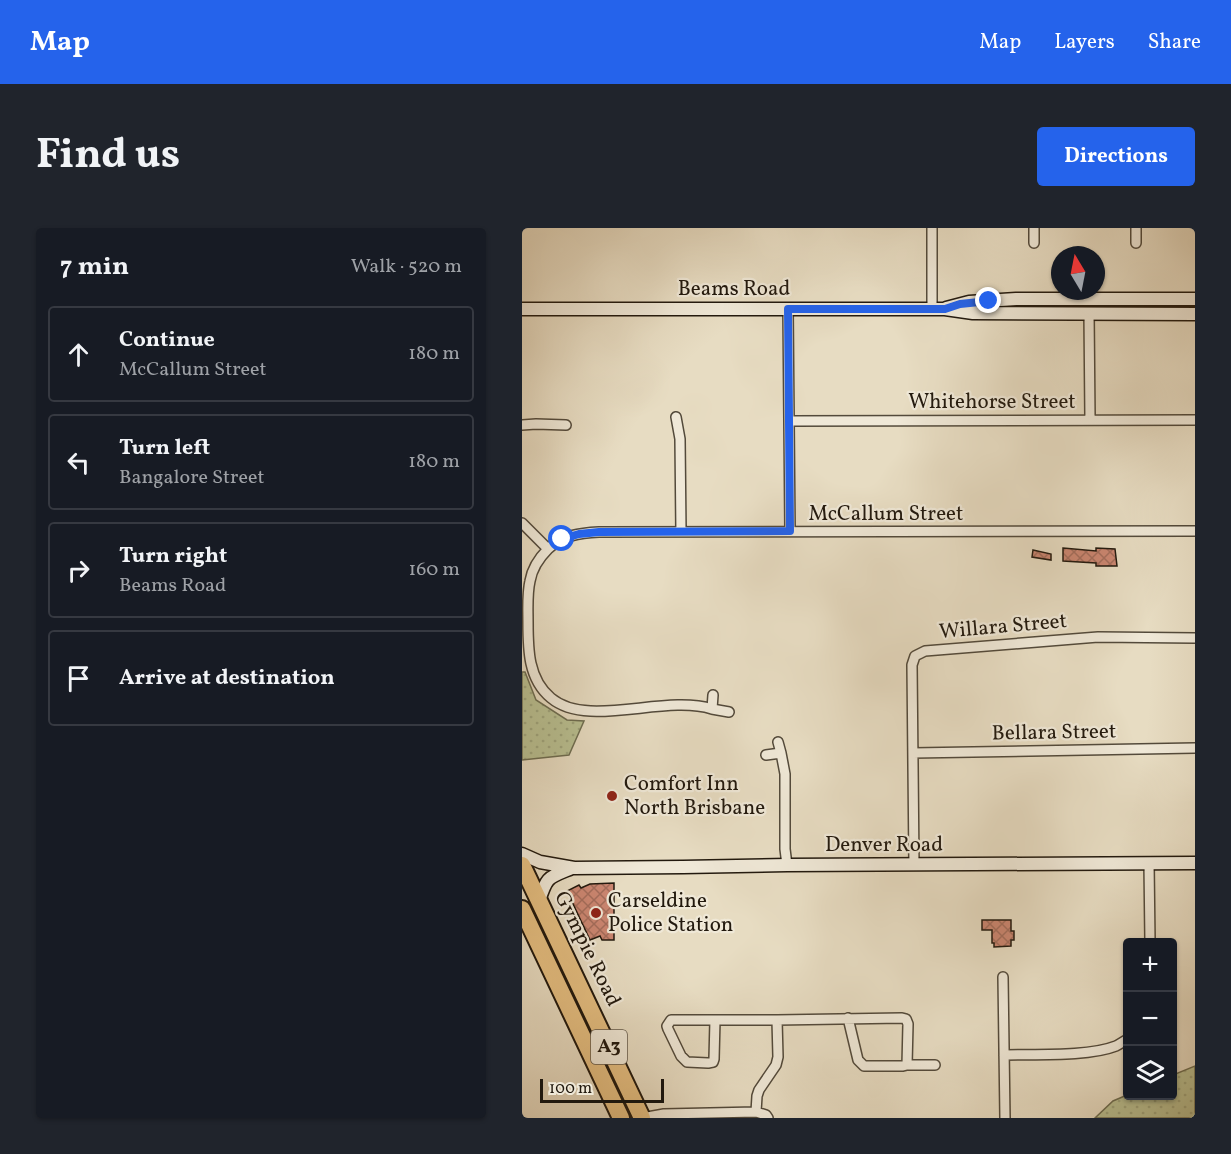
<!DOCTYPE html>
<meta charset="utf-8">
<style>
:root{--surface:#171b24;--page:#20242c;--text:#f1f3f6;--muted:#9ea1a6;--line:#363941;--accent:#2563eb}
body{margin:0;font-family:Vollkorn,serif;background:var(--page);color:var(--text)}
.controls{position:absolute;right:18px;bottom:18px;display:grid;overflow:hidden;border-radius:6px;box-shadow:0 2px 4px #0004}
.controls button{width:54px;height:54px;display:grid;place-items:center;padding:0;border:0;border-bottom:2px solid var(--line);background:var(--surface);color:var(--text);font:30px sans-serif}
.compass{position:absolute;left:529px;top:18px;width:54px;height:54px;border-radius:50%;background:var(--surface);box-shadow:0 2px 4px #0004;rotate:350deg}
.scale{position:absolute;left:18px;bottom:15px;width:124px;box-sizing:border-box;padding-left:6px;border:3px solid #22190e;border-top:0;font-size:16px;line-height:21px;white-space:nowrap;color:#22190e;-webkit-text-stroke:4px #efe8d7;paint-order:stroke}
.stop{position:absolute;width:18px;height:18px;margin:-14px;border:4px solid #2563eb;border-radius:50%;background:#fff}
.stop.end{background:#2563eb;border-color:#fff;box-shadow:0 2px 6px #0008}
.list{margin:0;padding:0;list-style:none}
h2{display:flex;justify-content:space-between;align-items:center;height:78px;margin:0;padding:0 24px;font-size:26px}
h2 small{font-size:20px;font-weight:400;color:var(--muted)}
.list li{display:grid;grid-template-columns:39px 1fr auto;gap:18px;align-items:center;box-sizing:border-box;height:96px;margin:0 12px 12px;padding:0 12px;border:2px solid var(--line);border-radius:6px}
.list b{display:block;font-size:22px;white-space:nowrap}
.list p{margin:0;font-size:20px;white-space:nowrap;color:var(--muted)}
.list em{font-size:20px;font-style:normal;color:var(--muted)}
.icon{flex:none;width:33px;height:33px;fill:none;stroke:currentColor;stroke-width:2;stroke-linecap:round;stroke-linejoin:round}
.map{position:relative;flex:none;width:673px;height:890px;overflow:hidden;border-radius:6px}
header{display:flex;align-items:center;gap:36px;box-sizing:border-box;height:84px;padding:0 30px;background:var(--accent);color:#fff}
header strong{font-size:28px}
nav{display:flex;gap:33px;margin-inline-start:auto;font-size:21px}
.intro{display:flex;align-items:center;justify-content:space-between;box-sizing:border-box;height:144px;padding:0 36px}
h1{margin:0;font-size:42px}
.button{padding:15px 27px;border-radius:6px;background:var(--accent);color:#fff;font-size:21px;font-weight:700}
main{display:flex;gap:36px;padding:0 36px}
aside{flex:1;background:var(--surface);border-radius:6px;box-shadow:0 2px 4px #0004}
.map>svg:first-child{display:block}
</style>
<header>
<strong>Map</strong>
<nav><a>Map</a><a>Layers</a><a>Share</a></nav>
</header>
<div class="intro"><h1>Find us</h1><a class="button">Directions</a></div>
<main>
<aside>
<h2>7 min<small>Walk · 520 m</small></h2>
<ul class="list">
<li><svg class="icon" aria-label="ahead" viewBox="0 0 24 24"><path d="M12 20V5M6 11l6-6 6 6"/></svg><div><b>Continue</b><p>McCallum Street</p></div><em>180 m</em></li>
<li><svg class="icon" aria-label="left" viewBox="0 0 24 24"><path d="M17 20v-9H6M10 6l-5 5 5 5"/></svg><div><b>Turn left</b><p>Bangalore Street</p></div><em>180 m</em></li>
<li><svg class="icon" aria-label="right" viewBox="0 0 24 24"><path d="M7 20v-9h11M14 6l5 5-5 5"/></svg><div><b>Turn right</b><p>Beams Road</p></div><em>160 m</em></li>
<li><svg class="icon" aria-label="arrive" viewBox="0 0 24 24"><path d="M6 21V4h12l-3 4 3 4H6"/></svg><div><b>Arrive at destination</b></div></li>
</ul>
</aside>
<div class="map">
<svg width="673" height="890" viewBox="0 0 673 890">
<defs>
<pattern id="grass-dots" width="8" height="8" patternUnits="userSpaceOnUse" patternTransform="scale(1.5)"><rect width="8" height="8" fill="#b8bf91"/><path d="M2 2h.1M6 6h.1" fill="none" stroke="#9ea47c" stroke-width="1.8" stroke-linecap="round"/></pattern>
<pattern id="building-cross-hatch" width="8" height="8" patternUnits="userSpaceOnUse" patternTransform="scale(1.5)"><rect width="8" height="8" fill="#cb8671"/><path d="M0 0l8 8M0 8l8-8" fill="none" stroke="#a46d5b"/></pattern>
</defs>
<rect width="100%" height="100%" fill="#e7dcc2"/>
<filter id="stains"><feTurbulence type="fractalNoise" baseFrequency=".00333" numOctaves="4"/><feColorMatrix values="0 0 0 0 .2 0 0 0 0 .09 0 0 0 0 .02 0 0 0 .5 -.17"/></filter>
<radialGradient id="worn" r=".72"><stop offset=".6" stop-color="#630" stop-opacity="0"/><stop offset="1" stop-color="#630" stop-opacity=".3"/></radialGradient>
<path fill="url(#grass-dots)" stroke="#6d6c50" stroke-width="1.5" d="M0,444H3L14,472L45,492L62,493L47,527L0,532Z
M673,838V890H573L591,873L605,867L650,868L651,847Z"/>
<path fill="url(#building-cross-hatch)" stroke="#22190e" stroke-width="1.5" d="M541,320L574,323V320L593,321L595,338H574V335L541,333Z
M511,322L529,326V332L510,329Z
M92,655V712H80L78,708L68,712L45,663L57,657L59,660L68,656Z
M460,692H489V703H492V712H489V718L472,719V715H470V702H460Z"/>
<g fill="none" stroke-linecap="round" stroke-linejoin="round">
<defs>
<path id="street" d="M614,0V15
M512,15V0
M266,81L268,303
M410,81V0
M567,85L568,191
M154,189L158,211L159,304
M268,193L673,192
M0,197L14,196L44,197
M0,295L26,321
M191,467L190,481L207,484
M190,481C142,466 66,501 29,470C6,451 6,421 6,394C6,380 5,366 8,353C10,341 18,329 26,321C40,307 59,305 77,304L673,303
M259,525L263,546V621L265,637
M391,525L673,520
M244,527L259,525L256,514
M627,635L628,714
M392,637L390,437L393,428L403,423L576,409L673,410
M481,749L483,890
M193,792L192,831L191,834L186,835L165,834L159,828L146,801L145,798L149,792H255L380,790L384,791L386,796L385,837L381,838H342L336,832L326,790
M482,827C513,826 566,829 594,818C598,816 602,813 606,811
M385,837H413
M234,884L235,868L237,862L254,837L256,829L255,792
M120,890L142,886L234,884L244,887L246,890"/>
<path id="secondary" d="M424,80L447,74L494,71H673
M0,81H423L451,85L673,86
M0,626L18,634L52,640L161,639L265,637L673,635
M17,673C25,648 26,650 50,640"/>
<path id="highway" d="M0,637L120,890
M0,681L99,890"/>
</defs>
<use href="#street" stroke="#534a3b" stroke-width="12"/>
<use href="#secondary" stroke="#22190e" stroke-width="15"/>
<use href="#highway" stroke="#22190e" stroke-width="20"/>
<use href="#street" stroke="#efe8d7" stroke-width="9"/>
<use href="#secondary" stroke="#efe8d7" stroke-width="12"/>
<use href="#highway" stroke="#e4be81" stroke-width="16"/>
</g>
<g fill="none" stroke-linecap="round" stroke-linejoin="round">
<path stroke="#2563eb" stroke-width="8" d="M40,311L57,306L77,304L268,303L266,81H423L438,76L467,73"/>
</g>
<g fill="#8f2418" stroke="#efe8d7" stroke-width="2">
<circle cx="90" cy="568" r="6"/>
<circle cx="74" cy="685" r="6"/>
</g>
<g text-anchor="middle" dominant-baseline="central" stroke-width="4.5" stroke-linejoin="round" paint-order="stroke">
<rect fill="#efe8d7" stroke="#60574a" stroke-width="1.5" x="69" y="802" width="36" height="34" rx="4.5"/>
<g font-size="20" font-weight="bold" fill="#22190e">
<text x="87" y="819">A3</text>
</g>
<g font-size="21" fill="#22190e" stroke="#efe8d7">
<text x="212" y="61">Beams Road</text>
<text x="470" y="174">Whitehorse Street</text>
<text x="364" y="286">McCallum Street</text>
<text transform="translate(481 399) rotate(-5)">Willara Street</text>
<text transform="translate(532 505) rotate(-1)">Bellara Street</text>
<text x="362" y="617">Denver Road</text>
<text transform="translate(65 721) rotate(64)">Gympie Road</text>
</g>
<g font-size="21" fill="#22190e" stroke="#efe8d7" text-anchor="start">
<text x="102" y="556">Comfort Inn<tspan x="102" dy="24">North Brisbane</tspan></text>
<text x="86" y="673">Carseldine<tspan x="86" dy="24">Police Station</tspan></text>
</g>
</g>
<rect width="100%" height="100%" filter="url(#stains)"/>
<rect width="100%" height="100%" fill="url(#worn)"/>
</svg>
<div class="controls">
<button>+</button>
<button>−</button>
<button><svg class="icon" aria-label="layers" viewBox="0 0 24 24"><path d="M12 4l9 5-9 5-9-5zM3 14l9 5 9-5"/></svg></button>
</div>
<svg class="compass" viewBox="-18 -18 36 36"><path d="M0-13l5 13h-10z" fill="#e53935"/><path d="M0 13l5-13h-10z" fill="#9ea1a6"/></svg>
<div class="scale">100 m</div>
<div class="stop" style="left:40px;top:311px"></div>
<div class="stop end" style="left:467px;top:73px"></div>
</div>
</main>
